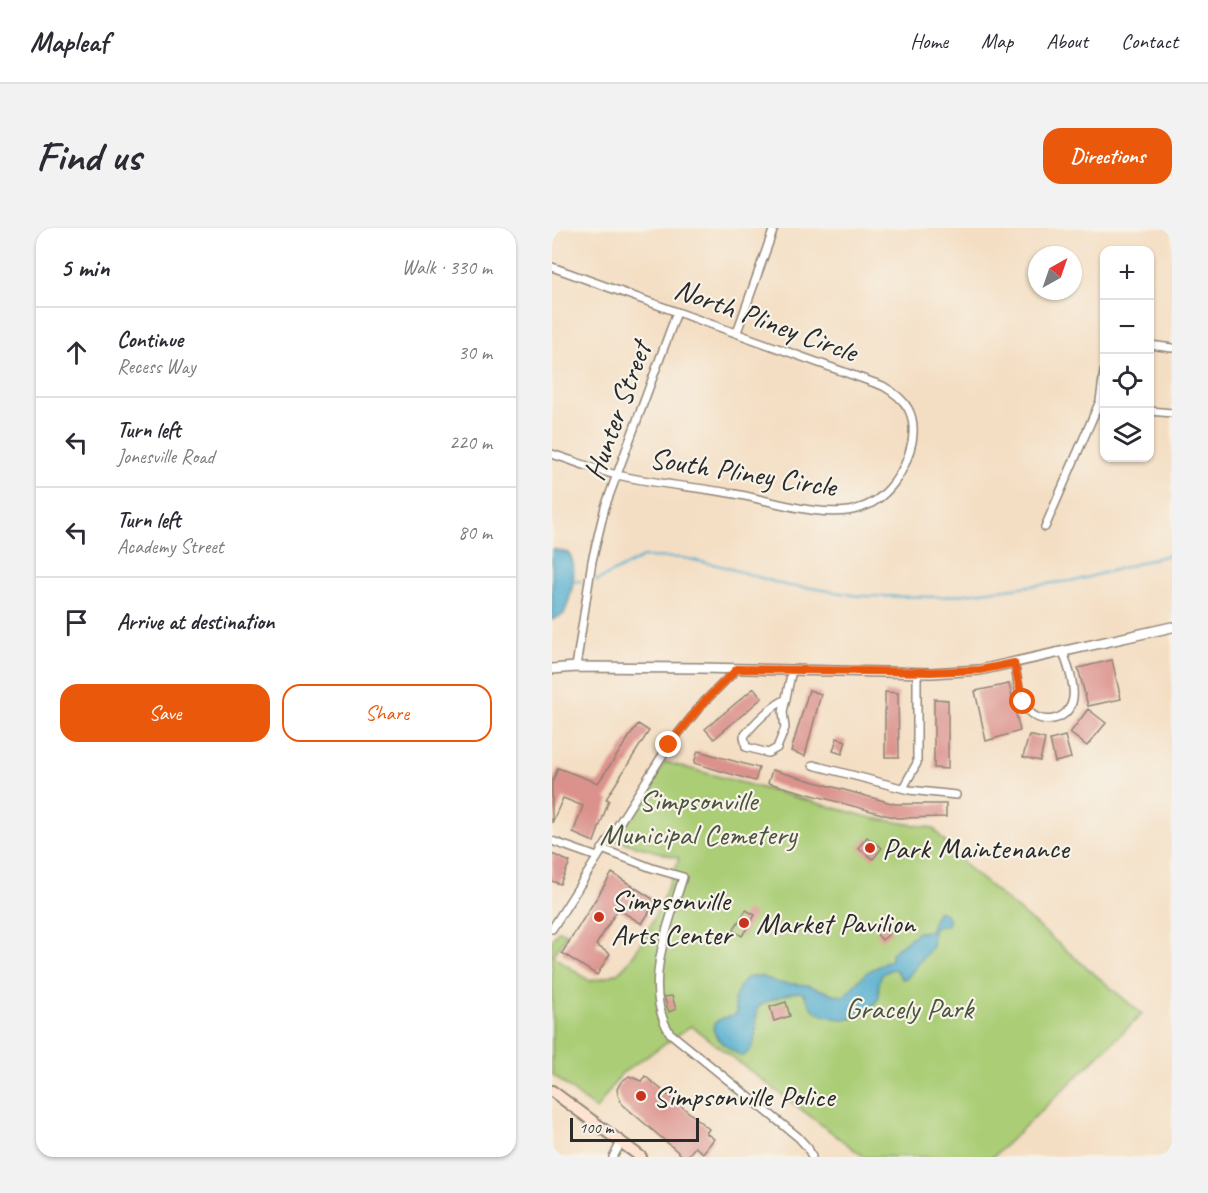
<!DOCTYPE html>
<meta charset="utf-8">
<style>
:root{--surface:#fff;--page:#f2f2f3;--text:#2b2b33;--muted:#7c7c81;--line:#e1e1e2;--accent:#ea580c}
body{margin:0;font-family:Caveat,sans-serif;background:var(--page);color:var(--text)}
.controls{position:absolute;right:18px;top:18px;display:grid;overflow:hidden;border-radius:12px;box-shadow:0 2px 4px #0004}
.controls button{width:54px;height:54px;display:grid;place-items:center;padding:0;border:0;border-bottom:2px solid var(--line);background:var(--surface);color:var(--text);font:30px sans-serif}
.compass{position:absolute;left:476px;top:18px;width:54px;height:54px;border-radius:50%;background:var(--surface);box-shadow:0 2px 4px #0004;rotate:40deg}
.scale{position:absolute;left:18px;bottom:15px;width:129px;box-sizing:border-box;padding-left:6px;border:3px solid #2b2b2b;border-top:0;font-size:16px;line-height:21px;white-space:nowrap;color:#2b2b2b;-webkit-text-stroke:4px #f7f3e8;paint-order:stroke}
.stop{position:absolute;width:18px;height:18px;margin:-14px;border:4px solid #ea580c;border-radius:50%;background:#fff}
.stop.end{background:#ea580c;border-color:#fff;box-shadow:0 2px 6px #0008}
.list{margin:0;padding:0;list-style:none}
h2{display:flex;justify-content:space-between;align-items:center;height:78px;margin:0;padding:0 24px;font-size:26px}
h2 small{font-size:20px;font-weight:400;color:var(--muted)}
.list li{display:grid;grid-template-columns:39px 1fr auto;gap:18px;align-items:center;box-sizing:border-box;height:90px;padding:0 24px;border-top:2px solid var(--line)}
.list b{display:block;font-size:22px;white-space:nowrap}
.list p{margin:0;font-size:20px;white-space:nowrap;color:var(--muted)}
.list em{font-size:20px;font-style:normal;color:var(--muted)}
.actions{display:flex;gap:12px;padding:18px 24px}
.actions a{flex:1;padding:14px 0;border:2px solid var(--accent);border-radius:18px;text-align:center;font-size:21px;color:var(--accent)}
.actions .main{background:var(--accent);color:#fff}
.icon{flex:none;width:33px;height:33px;fill:none;stroke:currentColor;stroke-width:2;stroke-linecap:round;stroke-linejoin:round}
.map{position:relative;flex:none;width:620px;height:929px;overflow:hidden;border-radius:18px}
header{display:flex;align-items:center;gap:36px;box-sizing:border-box;height:84px;padding:0 30px;background:var(--surface);border-bottom:2px solid var(--line)}
header strong{font-size:28px}
nav{display:flex;gap:33px;margin-inline-start:auto;font-size:21px}
.intro{display:flex;align-items:center;justify-content:space-between;box-sizing:border-box;height:144px;padding:0 36px}
h1{margin:0;font-size:42px}
.button{padding:15px 27px;border-radius:18px;background:var(--accent);color:#fff;font-size:21px;font-weight:700}
main{display:flex;gap:36px;padding:0 36px}
aside{flex:1;background:var(--surface);border-radius:18px;box-shadow:0 2px 4px #0004}
.map>svg:first-child{display:block}
</style>
<header>
<strong>Mapleaf</strong>
<nav><a>Home</a><a>Map</a><a>About</a><a>Contact</a></nav>
</header>
<div class="intro"><h1>Find us</h1><a class="button">Directions</a></div>
<main>
<aside>
<h2>5 min<small>Walk · 330 m</small></h2>
<ul class="list">
<li><svg class="icon" aria-label="ahead" viewBox="0 0 24 24"><path d="M12 20V5M6 11l6-6 6 6"/></svg><div><b>Continue</b><p>Recess Way</p></div><em>30 m</em></li>
<li><svg class="icon" aria-label="left" viewBox="0 0 24 24"><path d="M17 20v-9H6M10 6l-5 5 5 5"/></svg><div><b>Turn left</b><p>Jonesville Road</p></div><em>220 m</em></li>
<li><svg class="icon" aria-label="left" viewBox="0 0 24 24"><path d="M17 20v-9H6M10 6l-5 5 5 5"/></svg><div><b>Turn left</b><p>Academy Street</p></div><em>80 m</em></li>
<li><svg class="icon" aria-label="arrive" viewBox="0 0 24 24"><path d="M6 21V4h12l-3 4 3 4H6"/></svg><div><b>Arrive at destination</b></div></li>
</ul>
<div class="actions"><a class="main">Save</a><a>Share</a></div>
</aside>
<div class="map">
<svg width="620" height="929" viewBox="0 0 620 929">
<rect width="100%" height="100%" fill="#f7f3e8"/>
<filter id="ink" filterUnits="userSpaceOnUse"><feTurbulence type="fractalNoise" baseFrequency=".0167" numOctaves="2"/><feDisplacementMap in="SourceGraphic" scale="12" xChannelSelector="R" yChannelSelector="G"/><feConvolveMatrix kernelMatrix="1 2 1 2 8 2 1 2 1" color-interpolation-filters="sRGB"/></filter>
<filter id="wash" filterUnits="userSpaceOnUse"><feTurbulence type="fractalNoise" baseFrequency=".008" numOctaves="4" result="noise"/><feDisplacementMap in="SourceGraphic" scale="24" xChannelSelector="R" yChannelSelector="G"/><feGaussianBlur stdDeviation="1.35" result="paint"/><feColorMatrix in="noise" values="0 0 0 0 0 0 0 0 0 0 0 0 0 0 0 0 0 1.4 0 .05"/><feComposite in="paint" operator="in"/></filter>
<g filter="url(#wash)">
<rect width="100%" height="100%" fill="#f4dec3"/>
<path fill="#aacd76" stroke="#6a7c50" stroke-width="1.5" d="M113,534L320,590L381,600L414,638L590,786L441,929H312L139,798L69,846L44,882L0,846V712L7,702L15,706L1,728L38,753C46,751 58,749 65,745C90,727 116,659 127,630L63,612Z"/>
<path fill="#4facce" stroke="#3d6c7c" stroke-width="1.5" d="M0,321L17,325C27,341 19,369 12,386L0,392Z
M386,683L394,686L397,691L395,697L384,699L381,703L380,719L355,750L350,751L344,742L340,741L330,746L327,755V770L313,788C298,793 274,792 261,781C257,777 255,769 251,765C245,761 212,774 206,779C201,794 209,819 191,828C182,825 154,806 163,795C169,788 179,790 185,785L182,772L188,758L194,750L209,748L227,755L255,757L284,767L292,768L315,744L339,732V725L366,704L377,703C382,697 381,688 386,683Z"/>
<g fill="none" stroke-linecap="round" stroke-linejoin="round">
<path stroke="#4facce" stroke-width="2" d="M44,353L91,329L132,330L169,338L236,358L260,360L306,368L389,369L526,352L620,326
M18,354L29,353"/>
</g>
<g id="blocks">
<path fill="#db928c" d="M560,432L569,471L536,478L526,440Z
M457,456L468,503L434,513L423,463Z
M202,460L210,470L162,511L153,501Z
M257,462L269,466L253,528L239,523Z
M333,464L346,465L347,529H333Z
M382,471L396,472V541L382,540Z
M536,481L554,495L535,518L518,505Z
M86,496L97,503L54,571L57,572L42,614L21,605L31,578L11,570L0,595V555L6,540L46,555Z
M477,507L493,511L488,533L471,529Z
M513,508L519,530L503,534L498,512Z
M285,510L294,513L290,526L281,523Z
M146,523L207,540L203,553L142,535Z
M220,542L343,576H394V589L345,590L216,555Z
M315,609L330,620L321,631L306,620Z
M0,626L18,634L8,656L0,653Z
M60,645L104,673L90,696L66,681L44,717L58,726L45,747L10,725Z
M194,682L203,687L190,708L181,702Z
M334,697L340,704L330,712L324,705Z
M120,768L124,781L117,784L112,769Z
M234,774L238,788L222,793L218,779Z
M77,848L89,853L93,848L157,901L154,905L162,911L151,925L143,919L135,929H132L70,876L66,867L65,861L69,854Z"/>
</g>
</g>
<g filter="url(#ink)">
<use href="#blocks" fill-opacity="0" stroke="#908477" stroke-width="1.5"/>
<g fill="none" stroke-linecap="round" stroke-linejoin="round">
<defs>
<path id="minor" d="M0,39L331,158C354,171 365,186 360,214C354,243 335,273 305,281C272,291 217,272 183,266C144,259 104,256 65,247C44,242 22,233 0,226
M185,104L222,0
M598,117L620,120
M598,183L620,185
M493,299L548,173L552,144
M462,435C466,449 466,469 475,481C488,499 518,493 521,470C523,455 515,437 511,423
M24,439L40,333L53,279L125,84
M234,471C216,481 204,493 192,508L194,519L216,525L225,520L233,500L231,484L240,442
M261,537L357,562L404,567
M351,560L365,535V444
M0,613L45,629
M50,621L100,640L131,649C117,696 89,760 118,805L246,909L256,920L260,929
M0,701L117,517L151,475L185,441
M61,929L70,913"/>
<path id="tertiary" d="M0,441L24,439L148,440L379,445L428,442L620,399"/>
<path id="secondary" d="M0,863L89,929"/>
</defs>
<use href="#minor" stroke="#908477" stroke-width="10"/>
<use href="#tertiary" stroke="#908477" stroke-width="12"/>
<use href="#secondary" stroke="#908477" stroke-width="14"/>
<use href="#minor" stroke="#fff" stroke-width="7"/>
<use href="#tertiary" stroke="#fff" stroke-width="9"/>
<use href="#secondary" stroke="#fee3d2" stroke-width="10"/>
</g>
</g>
<g fill="none" stroke-linecap="round" stroke-linejoin="round" filter="url(#ink)">
<path stroke="#ea580c" stroke-width="8" d="M117,517L151,475L185,441L379,444L428,442L462,435L471,474"/>
</g>
<g fill="#c8321e" stroke="#f7f3e8" stroke-width="2">
<circle cx="318" cy="620" r="6"/>
<circle cx="47" cy="689" r="6"/>
<circle cx="192" cy="695" r="6"/>
<circle cx="89" cy="868" r="6"/>
</g>
<g text-anchor="middle" dominant-baseline="central" stroke-width="4.5" stroke-linejoin="round" paint-order="stroke">
<g font-size="30" fill="#2b2b2b" stroke="#f7f3e8">
<text transform="translate(214 92) rotate(20)">North Pliney Circle</text>
<text transform="translate(65 183) rotate(-70)">Hunter Street</text>
<text transform="translate(191 244) rotate(9)">South Pliney Circle</text>
</g>
<g font-size="30" fill="#4b543e" stroke="#f7f3e8">
<text x="146" y="572">Simpsonville<tspan x="146" dy="34">Municipal Cemetery</tspan></text>
<text x="357" y="780">Gracely Park</text>
</g>
<g font-size="30" fill="#2b2b2b" stroke="#f7f3e8" text-anchor="start">
<text x="330" y="620">Park Maintenance</text>
<text x="59" y="672">Simpsonville<tspan x="59" dy="34">Arts Center</tspan></text>
<text x="204" y="695">Market Pavilion</text>
<text x="101" y="868">Simpsonville Police</text>
</g>
</g>
</svg>
<div class="controls">
<button>+</button>
<button>−</button>
<button><svg class="icon" aria-label="locate" viewBox="0 0 24 24"><circle cx="12" cy="12" r="6"/><path d="M12 2v4M12 18v4M2 12h4M18 12h4"/></svg></button>
<button><svg class="icon" aria-label="layers" viewBox="0 0 24 24"><path d="M12 4l9 5-9 5-9-5zM3 14l9 5 9-5"/></svg></button>
</div>
<svg class="compass" viewBox="-18 -18 36 36"><path d="M0-13l5 13h-10z" fill="#e53935"/><path d="M0 13l5-13h-10z" fill="#7c7c81"/></svg>
<div class="scale">100 m</div>
<div class="stop" style="left:471px;top:474px"></div>
<div class="stop end" style="left:117px;top:517px"></div>
</div>
</main>
